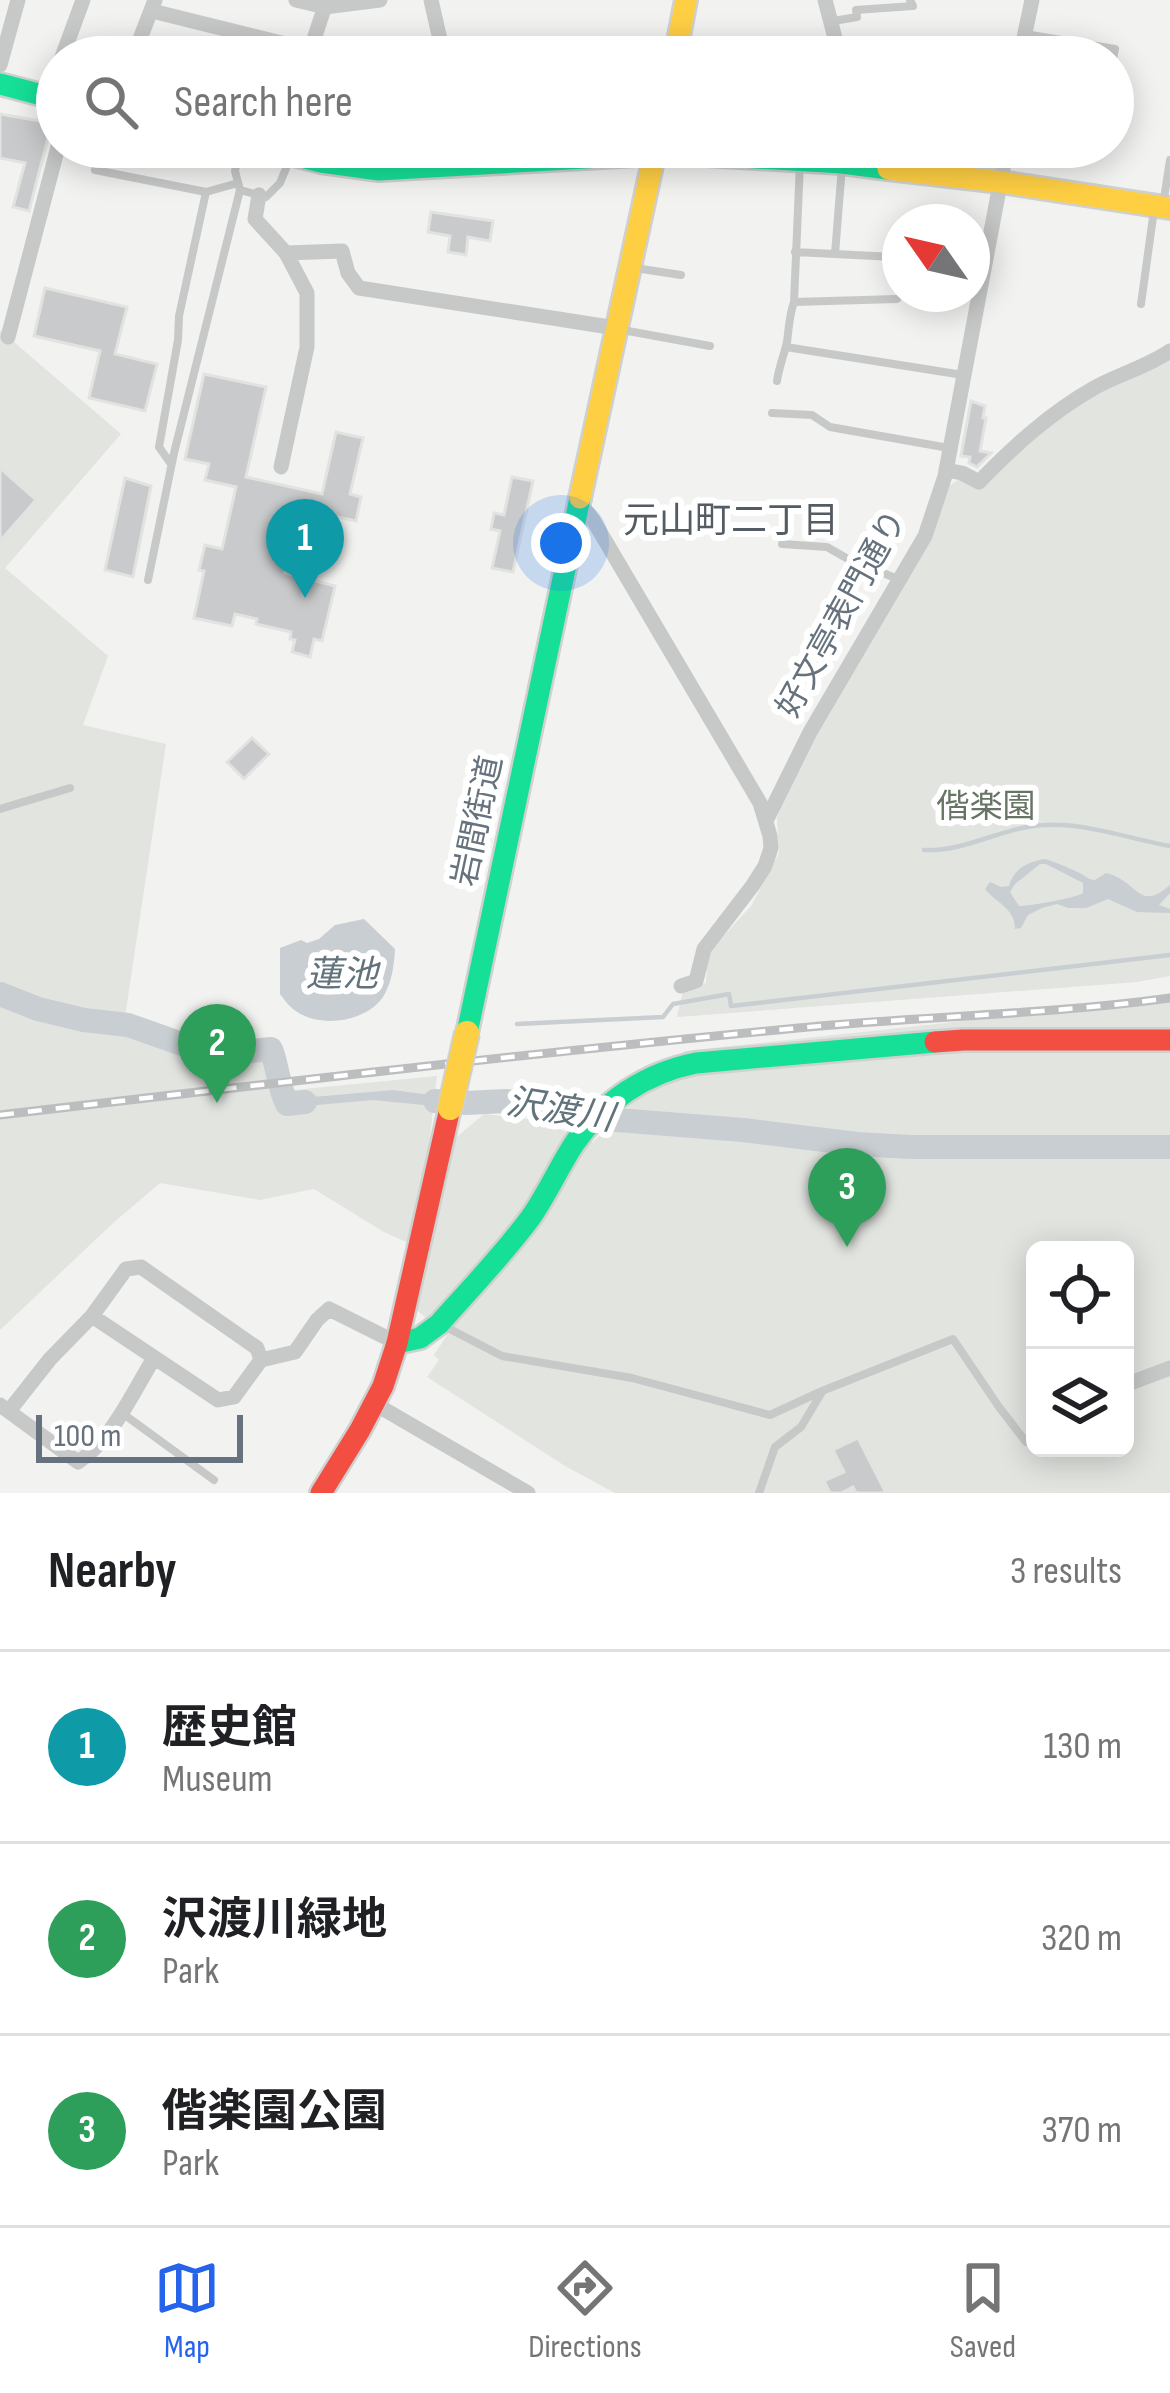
<!DOCTYPE html>
<meta charset="utf-8">
<style>
:root{--surface:#fff;--page:#f2f2f2;--text:#202124;--muted:#757577;--line:#e0e0e0;--accent:#2563eb}
body{margin:0;font-family:"Sofia Sans Condensed","Noto Sans JP",sans-serif;background:var(--page);color:var(--text)}
.controls{position:absolute;right:36px;bottom:36px;display:grid;overflow:hidden;border-radius:18px;box-shadow:0 6px 30px #0003}
.controls button{width:108px;height:108px;display:grid;place-items:center;padding:0;border:0;border-bottom:3px solid var(--line);background:var(--surface);color:var(--text);font:60px sans-serif}
.compass{position:absolute;left:882px;top:204px;width:108px;height:108px;border-radius:50%;background:var(--surface);box-shadow:0 6px 30px #0003;rotate:304deg}
.scale{position:absolute;left:36px;bottom:30px;width:207px;box-sizing:border-box;padding-left:12px;border:6px solid #66727d;border-top:0;font-size:33px;line-height:42px;white-space:nowrap;color:#66727d;-webkit-text-stroke:9px #fff;paint-order:stroke}
.you{position:absolute;left:561px;top:543px;width:42px;height:42px;margin:-30px;border:9px solid #fff;border-radius:50%;background:#1a73e8;box-shadow:0 0 0 18px #1a73e833}
.badge{display:grid;place-items:center;width:78px;height:78px;border-radius:50%;background:var(--accent);color:#fff;font-size:39px;font-weight:700}
.pin{position:absolute;translate:-50% -99px;filter:drop-shadow(0 3px 6px #0008)}
.pin::after{content:'';position:absolute;top:63px;width:42px;height:36px;background:inherit;clip-path:polygon(0 0,100% 0,50% 100%)}
.list{margin:0;padding:0;list-style:none}
h2{display:flex;justify-content:space-between;align-items:center;height:156px;margin:0;padding:0 48px;font-size:51px}
h2 small{font-size:39px;font-weight:400;color:var(--muted)}
.list li{display:grid;grid-template-columns:78px 1fr auto;gap:36px;align-items:center;box-sizing:border-box;height:192px;padding:0 48px;border-top:3px solid var(--line)}
.list b{display:block;font-size:45px;white-space:nowrap}
.list p{margin:0;font-size:39px;white-space:nowrap;color:var(--muted)}
.list em{font-size:39px;font-style:normal;color:var(--muted)}
.icon{flex:none;width:66px;height:66px;fill:none;stroke:currentColor;stroke-width:2;stroke-linecap:round;stroke-linejoin:round}
.map{position:relative;flex:none;width:1170px;height:1493px;overflow:hidden}
.search{position:absolute;background:var(--surface);box-shadow:0 6px 30px #0003;left:36px;right:36px;top:36px;height:132px;display:flex;align-items:center;gap:30px;box-sizing:border-box;padding:0 42px;border-radius:66px;color:var(--muted);font-size:45px}
.sheet{height:732px;background:var(--surface)}
nav{display:flex;justify-content:space-around;align-items:center;box-sizing:border-box;height:168px;border-top:3px solid var(--line);background:var(--surface);font-size:33px;color:var(--muted)}
nav a{display:grid;justify-items:center;gap:6px}
nav .on{color:var(--accent)}
.map>svg:first-child{display:block}
</style>
<div class="map">
<svg width="1170" height="1493" viewBox="0 0 1170 1493">
<rect width="100%" height="100%" fill="#f2f2f1"/>
<path fill="#e2e4e0" fill-rule="evenodd" d="M0,330L121,434L5,568L108,656L83,725L166,744L123,1030L263,1039L284,1091L437,1076L427,1162L484,1114L538,1120L592,1143L685,1051L1170,999V1493H615L565,1466L427,1377L439,1360L434,1355L447,1335L414,1308L424,1250L384,1232L314,1189L260,1200L160,1183L112,1224L0,1330ZM1035,1250H1125V1448H1035Z
M1170,359V976L1137,982L677,1017L683,991L706,983L708,953L751,906L779,853L777,818L786,791L946,488L964,476L981,488C1021,452 1060,411 1109,386C1129,375 1150,372 1170,359Z"/>
<path fill="#c8ced1" fill-rule="evenodd" d="M1045,859C1053,861 1085,874 1089,879L1095,880L1106,873C1139,881 1138,913 1170,885V893L1159,905L1170,909V913L1137,912L1108,899L1086,908H1068L1057,904L1042,908L1028,915L1021,928L1015,929C1016,909 995,902 985,889L990,882L1001,887L1009,886C1014,868 1028,862 1045,859ZM1040,864H1046L1083,883V893C1076,898 1030,906 1019,906L1010,892L1015,884Z
M364,919L395,949C394,965 392,983 383,997C365,1023 317,1029 293,1009C288,1005 284,999 280,994V948L301,940L307,943L319,939L335,925Z
M393,1090L445,1097L444,1107L373,1100L283,1108L275,1092L290,1099Z"/>
<g fill="none" stroke-linecap="round" stroke-linejoin="round">
<path stroke="#c8ced1" stroke-width="4.5" d="M924,850C967,852 1004,826 1046,825C1087,823 1130,839 1170,846
M517,1024L663,1017L673,1004L729,994L731,1006L1170,955"/>
<path stroke="#c8ced1" stroke-width="24" d="M0,994L38,1009L84,1020L128,1025L199,1050
M233,1053L271,1049C278,1067 278,1086 287,1104L305,1102
M435,1101L466,1103L506,1101L534,1104L579,1117L743,1130L857,1144L911,1147H1170"/>
</g>
<path fill="#c9cacb" stroke="#e2e2e0" stroke-width="3" d="M0,114L52,123L29,211L13,207L25,163L0,158Z
M431,212L493,221L490,241L468,237L466,255L448,252L450,236L428,232Z
M45,288L127,307L115,354L157,364L145,411L89,398L100,351L34,336Z
M204,374L266,387L246,477L322,494L336,432L363,438L350,494L361,497L356,521L299,509L285,573L335,586L322,641L314,639L310,657L292,652L295,640L290,639L291,632L256,624L257,619L235,614L232,626L194,618L204,571L199,570L205,545L222,549L236,487L205,480L209,464L185,459Z
M971,401L985,406L983,418H986L980,451L991,453L977,467L969,463L970,457L961,456Z
M0,468L36,500L0,541Z
M512,477L533,481L513,572L492,568L500,531L491,529L494,513L504,515Z
M125,478L151,486L133,577L105,570Z
M252,738L269,754L244,779L227,762Z
M858,1438L886,1493H856L853,1487L841,1493H830L824,1481L844,1472L833,1450Z"/>
<g fill="none" stroke-linecap="round" stroke-linejoin="round">
<defs>
<path id="fast" d="M0,84L57,99
M261,147L321,162L379,170L671,153L842,163L888,169
M467,1033L580,498
M397,1343L420,1338L439,1324C470,1289 503,1255 531,1217C547,1194 559,1167 574,1144C603,1101 646,1073 696,1063L935,1042"/>
<path id="slow" d="M675,57L686,0
M888,169L1001,182L1170,208
M580,498L656,147"/>
<path id="jam" d="M935,1042L963,1040H1170
M321,1493L360,1430L383,1386L397,1343L450,1108"/>
</defs>
<use href="#fast" stroke="#cfd0d0" stroke-width="26"/>
<use href="#slow" stroke="#cfd0d0" stroke-width="26"/>
<use href="#jam" stroke="#cfd0d0" stroke-width="26"/>
<path stroke="#c7c8c8" stroke-width="8" d="M833,21L857,17L856,10L913,6L910,0
M1025,34L1115,49L1113,59
M945,43L1021,53
M240,147L235,171L240,190L266,197L280,183L291,156
M95,170L206,192L238,183
M1163,205L1170,160
M795,252L894,257
M835,254L842,166
M635,268L681,275
M794,302L897,299
M1141,304L1154,210
M617,329L710,346
M786,347L963,375
M777,381C779,367 784,355 787,342C789,328 789,316 794,302L800,163
M772,413L812,415L830,427L949,448
M171,464L159,447L178,340L179,316L206,192
M782,544L827,547L848,559L898,579
M148,580L174,453L240,190
M0,809L70,788
M442,1325L502,1356L632,1378L770,1415L822,1391L953,1339L999,1407L1026,1442L1035,1436
M122,1413L214,1480
M759,1493L775,1447L801,1427L822,1392"/>
<path stroke="#c7c8c8" stroke-width="15" d="M296,0L325,7L380,0
M431,0L444,57
M825,0L835,38L837,57
M152,11L310,50
M62,57L83,0
M133,57L155,0
M308,57L327,0
M1020,57L1032,0
M0,65L18,0
M48,96L57,72
M390,147V170
M259,195L255,219L286,253
M8,337L58,147
M281,467L307,347V293L286,253L342,251L348,273L359,288L616,328
M946,470L962,473L979,482C1014,446 1050,413 1094,388C1119,374 1147,367 1170,351
M580,503L593,520L760,803L770,836L771,848L765,866L753,885L704,949L696,981L681,986
M766,821L810,732L925,536L945,476L1007,147
M92,1316L218,1400L234,1397L261,1360L295,1352L317,1320L329,1309L397,1343
M1125,1385L1170,1368
M375,1404L528,1493
M0,1405L78,1462C112,1440 133,1392 154,1358
M9,1411L50,1359L92,1316L126,1269L141,1267L257,1348L261,1360"/>
<use href="#fast" stroke="#16e098" stroke-width="21"/>
<use href="#slow" stroke="#ffcf43" stroke-width="21"/>
<use href="#jam" stroke="#f24e42" stroke-width="21"/>
<defs>
<path id="rail" d="M0,1115C266,1084 531,1053 798,1028C922,1016 1046,1015 1170,998"/>
</defs>
<use href="#rail" stroke="#bcbdbe" stroke-width="9"/>
<use href="#rail" stroke="#fff" stroke-width="4.5" stroke-dasharray="14" stroke-linecap="butt"/>
<defs>
<path id="slow-bridge" d="M450,1108L467,1033"/>
</defs>
<use href="#slow-bridge" stroke="#cfd0d0" stroke-width="28" stroke-linecap="butt"/>
<use href="#slow-bridge" stroke="#ffcf43" stroke-width="24"/>
</g>
<g text-anchor="middle" dominant-baseline="central" stroke-width="12" stroke-linejoin="round" paint-order="stroke">
<g font-size="33" fill="#66727d" stroke="#fff">
<text transform="translate(842 614) rotate(-61)">好文亭表門通り</text>
<text transform="translate(478 821) rotate(-78)">岩間街道</text>
</g>
<g font-size="33" fill="#677564" stroke="#fff">
<text x="986" y="807">偕楽園</text>
</g>
<g font-size="36" fill="#535b63" stroke="#fff">
<text x="731" y="521">元山町二丁目</text>
</g>
<g font-size="36" font-style="italic" fill="#62737b" stroke="#fff">
<text x="342" y="975">蓮池</text>
<text transform="translate(560 1111) rotate(9)">沢渡川</text>
</g>
</g>
</svg>
<div class="controls">
<button><svg class="icon" aria-label="locate" viewBox="0 0 24 24"><circle cx="12" cy="12" r="6"/><path d="M12 2v4M12 18v4M2 12h4M18 12h4"/></svg></button>
<button><svg class="icon" aria-label="layers" viewBox="0 0 24 24"><path d="M12 4l9 5-9 5-9-5zM3 14l9 5 9-5"/></svg></button>
</div>
<svg class="compass" viewBox="-18 -18 36 36"><path d="M0-13l5 13h-10z" fill="#e53935"/><path d="M0 13l5-13h-10z" fill="#757577"/></svg>
<div class="scale">100 m</div>
<div class="you"></div>
<div class="pin badge" style="left:305px;top:598px;background:#0f9aa8">1</div>
<div class="pin badge" style="left:217px;top:1103px;background:#2e9e5b">2</div>
<div class="pin badge" style="left:847px;top:1247px;background:#2e9e5b">3</div>
<div class="search"><svg class="icon" aria-label="search" viewBox="0 0 24 24"><circle cx="10" cy="10" r="6"/><path d="M15 15l6 6"/></svg>Search here</div>
</div>
<section class="sheet">
<h2>Nearby<small>3 results</small></h2>
<ul class="list">
<li><span class="badge" style="background:#0f9aa8">1</span><div><b>歴史館</b><p>Museum</p></div><em>130 m</em></li>
<li><span class="badge" style="background:#2e9e5b">2</span><div><b>沢渡川緑地</b><p>Park</p></div><em>320 m</em></li>
<li><span class="badge" style="background:#2e9e5b">3</span><div><b>偕楽園公園</b><p>Park</p></div><em>370 m</em></li>
</ul>
</section>
<nav>
<a class="on"><svg class="icon" aria-label="map" viewBox="0 0 24 24"><path d="M3 6l6-2 6 2 6-2v14l-6 2-6-2-6 2zM9 4v14M15 6v14"/></svg>Map</a>
<a><svg class="icon" aria-label="directions" viewBox="0 0 24 24"><path d="M12 3l9 9-9 9-9-9zM9 14v-3h6M13 9l2 2-2 2"/></svg>Directions</a>
<a><svg class="icon" aria-label="saved" viewBox="0 0 24 24"><path d="M7 4h10v16l-5-4-5 4z"/></svg>Saved</a>
</nav>
